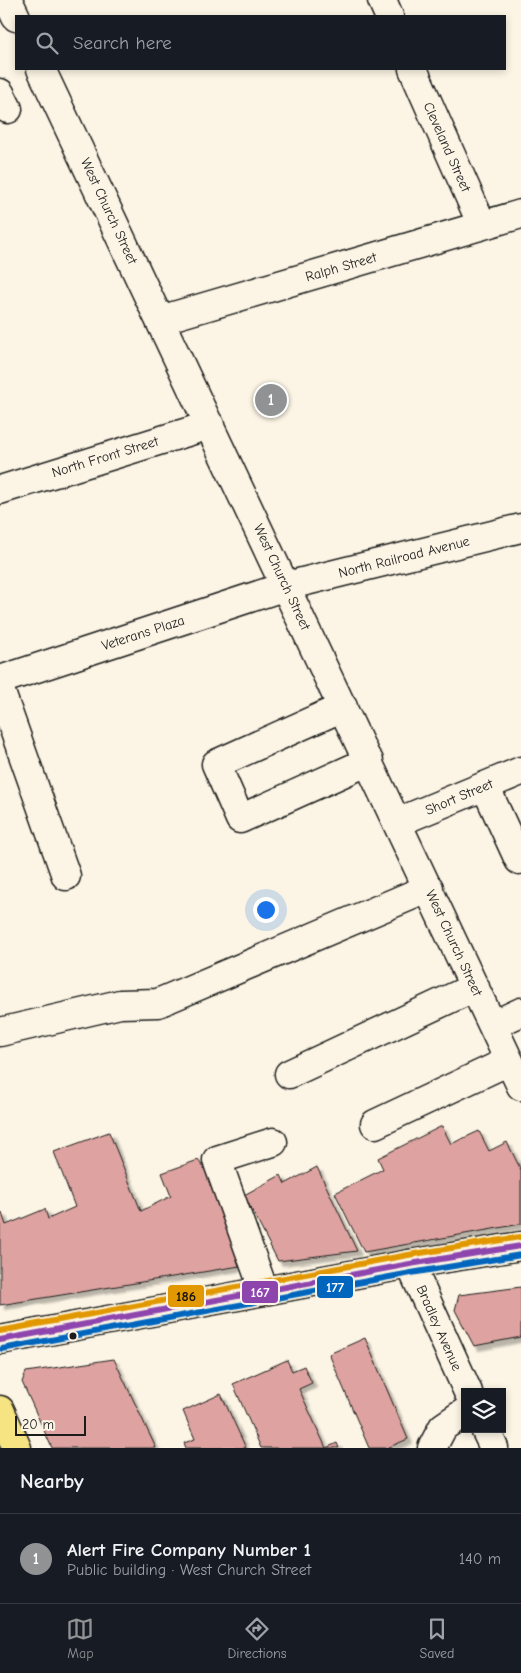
<!DOCTYPE html>
<meta charset="utf-8">
<style>
:root{--surface:#171b24;--page:#242831;--text:#f1f3f6;--muted:#9ea1a6;--line:#363941;--accent:#919294}
body{margin:0;font-family:"Comic Neue",sans-serif;background:var(--page);color:var(--text)}
.controls{position:absolute;right:15px;bottom:15px;display:grid;overflow:hidden;border-radius:0px;box-shadow:0 2px 8px #0003}
.controls button{width:45px;height:45px;display:grid;place-items:center;padding:0;border:0;border-bottom:1px solid var(--line);background:var(--surface);color:var(--text);font:25px sans-serif}
.scale{position:absolute;left:15px;bottom:12px;width:71px;box-sizing:border-box;padding-left:5px;border:2px solid #1c1c1c;border-top:0;font-size:14px;line-height:18px;white-space:nowrap;color:#1c1c1c;-webkit-text-stroke:4px #fcf5e5;paint-order:stroke}
.you{position:absolute;left:265px;top:909px;width:18px;height:18px;margin:-12px;border:4px solid #fff;border-radius:50%;background:#1a73e8;box-shadow:0 0 0 8px #1a73e833}
.badge{display:grid;place-items:center;width:32px;height:32px;border-radius:50%;background:var(--accent);color:#fff;font-size:16px;font-weight:700}
.pin{position:absolute;translate:-50% -50%;border:2px solid #fff;box-shadow:0 1px 5px #0006}
.list{margin:0;padding:0;list-style:none}
h2{display:flex;justify-content:space-between;align-items:center;height:65px;margin:0;padding:0 20px;font-size:21px}
h2 small{font-size:16px;font-weight:400;color:var(--muted)}
.list li{display:grid;grid-template-columns:32px 1fr auto;gap:15px;align-items:center;box-sizing:border-box;height:90px;padding:0 20px;border-top:1px solid var(--line)}
.list b{display:block;font-size:19px;white-space:nowrap}
.list p{margin:0;font-size:16px;white-space:nowrap;color:var(--muted)}
.list em{font-size:16px;font-style:normal;color:var(--muted)}
.icon{flex:none;width:28px;height:28px;fill:none;stroke:currentColor;stroke-width:2;stroke-linecap:round;stroke-linejoin:round}
.map{position:relative;flex:none;width:521px;height:1448px;overflow:hidden}
.search{position:absolute;background:var(--surface);box-shadow:0 2px 8px #0003;left:15px;right:15px;top:15px;height:55px;display:flex;align-items:center;gap:12px;box-sizing:border-box;padding:0 18px;border-radius:0px;color:var(--muted);font-size:19px}
.sheet{height:155px;background:var(--surface)}
nav{display:flex;justify-content:space-around;align-items:center;box-sizing:border-box;height:70px;border-top:1px solid var(--line);background:var(--surface);font-size:14px;color:var(--muted)}
nav a{display:grid;justify-items:center;gap:2px}
nav .on{color:var(--accent)}
.map>svg:first-child{display:block}
</style>
<div class="map">
<svg width="521" height="1448" viewBox="0 0 521 1448">
<defs>
<filter id="shadow"><feDropShadow dx="4.5" dy="4.5" stdDeviation="1" flood-color="#0004"/></filter>
</defs>
<rect width="100%" height="100%" fill="#fcf5e5"/>
<filter id="ink" filterUnits="userSpaceOnUse"><feTurbulence type="fractalNoise" baseFrequency=".02" numOctaves="2"/><feDisplacementMap in="SourceGraphic" scale="10" xChannelSelector="R" yChannelSelector="G"/><feConvolveMatrix kernelMatrix="1 2 1 2 8 2 1 2 1" color-interpolation-filters="sRGB"/></filter>
<g filter="url(#ink)">
<path fill="#dea3a0" stroke="#1c1c1c" filter="url(#shadow)" d="M442,1126L451,1144L479,1131L489,1151L507,1142L521,1170V1224L364,1252L335,1193L383,1169L378,1158Z
M109,1132L141,1211L171,1196L162,1173L198,1160L219,1188L240,1266L0,1305V1213H2L6,1225L45,1209L48,1219L75,1207L54,1152Z
M317,1167L357,1251L278,1261L244,1195L281,1175L285,1184Z
M521,1287V1337L474,1346L455,1310L459,1295Z
M365,1338L408,1439L387,1448H369L329,1354Z
M114,1359L156,1448H52L22,1382L26,1372Z
M287,1360L292,1371L304,1366L312,1383L299,1389L326,1448L337,1443L339,1448H261L233,1384Z
M221,1394L246,1448H186L184,1443L195,1439L183,1411Z"/>
<g fill="none" stroke-linecap="round" stroke-linejoin="round">
<defs>
<path id="minor" d="M8,0L16,17
M382,0L389,16
M41,69L521,1086
M413,69L482,225
M0,93L8,109
M160,320L521,214
M0,490L210,425
M0,680L286,586L521,528
M0,690L66,876
M343,707L216,764L240,819L369,761
M485,786L519,860
M398,822L521,771
M493,1025L521,1012
M0,1032L120,1004L158,1003L429,888
M289,1074L475,987
M375,1124L509,1061
M410,1264L468,1392
M264,1291L217,1160L273,1142
M485,1429L494,1448
M432,1448L443,1427L465,1412"/>
<path id="major" d="M0,1340L410,1264L521,1246
M0,1410L17,1448"/>
</defs>
<use href="#minor" stroke="#1c1c1c" stroke-width="31"/>
<use href="#major" stroke="#1c1c1c" stroke-width="31"/>
<use href="#minor" stroke="#fcf5e5" stroke-width="28"/>
<use href="#major" stroke="#f6e381" stroke-width="28"/>
<defs>
<path id="bus-1" d="M0,1340L410,1264L521,1246"/>
<path id="bus-2" d="M2,1349L411,1273L521,1255"/>
<path id="bus-3" d="M0,1331L408,1255L520,1237"/>
</defs>
<use href="#bus-1" stroke="#fcf5e5" stroke-width="10"/>
<use href="#bus-2" stroke="#fcf5e5" stroke-width="10"/>
<use href="#bus-3" stroke="#fcf5e5" stroke-width="10"/>
<use href="#bus-1" stroke="#8e44ad" stroke-width="6"/>
<use href="#bus-2" stroke="#0065bd" stroke-width="6"/>
<use href="#bus-3" stroke="#e19803" stroke-width="6"/>
</g>
</g>
<circle fill="#1c1c1c" stroke="#fcf5e5" stroke-width="2" cx="73" cy="1336" r="4.5"/>
<g text-anchor="middle" dominant-baseline="central" stroke-width="4" stroke-linejoin="round" paint-order="stroke">
<g font-size="14" fill="#1c1c1c" stroke="#fcf5e5">
<text transform="translate(447 147) rotate(66)">Cleveland Street</text>
<text transform="translate(109 211) rotate(65)">West Church Street</text>
<text transform="translate(341 267) rotate(-16)">Ralph Street</text>
<text transform="translate(105 457) rotate(-17)">North Front Street</text>
<text transform="translate(404 557) rotate(-14)">North Railroad Avenue</text>
<text transform="translate(282 577) rotate(65)">West Church Street</text>
<text transform="translate(143 633) rotate(-18)">Veterans Plaza</text>
<text transform="translate(459 797) rotate(-23)">Short Street</text>
<text transform="translate(454 943) rotate(65)">West Church Street</text>
<text transform="translate(439 1328) rotate(66)">Bradley Avenue</text>
</g>
</g>
<g stroke="#fcf5e5" stroke-width="2">
<rect x="316" y="1275" width="38" height="24" rx="5" fill="#0065bd"/>
<rect x="241" y="1280" width="38" height="24" rx="5" fill="#8e44ad"/>
<rect x="167" y="1284" width="38" height="24" rx="5" fill="#e19803"/>
</g>
<g font-size="14" text-anchor="middle" font-weight="bold" fill="#fff">
<text x="335" y="1292">177</text>
<text x="260" y="1297">167</text>
</g>
<g font-size="14" text-anchor="middle" font-weight="bold" fill="#111">
<text x="186" y="1301">186</text>
</g>
</svg>
<div class="controls">
<button><svg class="icon" aria-label="layers" viewBox="0 0 24 24"><path d="M12 4l9 5-9 5-9-5zM3 14l9 5 9-5"/></svg></button>
</div>
<div class="scale">20 m</div>
<div class="you"></div>
<div class="pin badge" style="left:271px;top:400px">1</div>
<div class="search"><svg class="icon" aria-label="search" viewBox="0 0 24 24"><circle cx="10" cy="10" r="6"/><path d="M15 15l6 6"/></svg>Search here</div>
</div>
<section class="sheet">
<h2>Nearby<small></small></h2>
<ul class="list">
<li><span class="badge">1</span><div><b>Alert Fire Company Number 1</b><p>Public building · West Church Street</p></div><em>140 m</em></li>
</ul>
</section>
<nav>
<a class="on"><svg class="icon" aria-label="map" viewBox="0 0 24 24"><path d="M3 6l6-2 6 2 6-2v14l-6 2-6-2-6 2zM9 4v14M15 6v14"/></svg>Map</a>
<a><svg class="icon" aria-label="directions" viewBox="0 0 24 24"><path d="M12 3l9 9-9 9-9-9zM9 14v-3h6M13 9l2 2-2 2"/></svg>Directions</a>
<a><svg class="icon" aria-label="saved" viewBox="0 0 24 24"><path d="M7 4h10v16l-5-4-5 4z"/></svg>Saved</a>
</nav>
